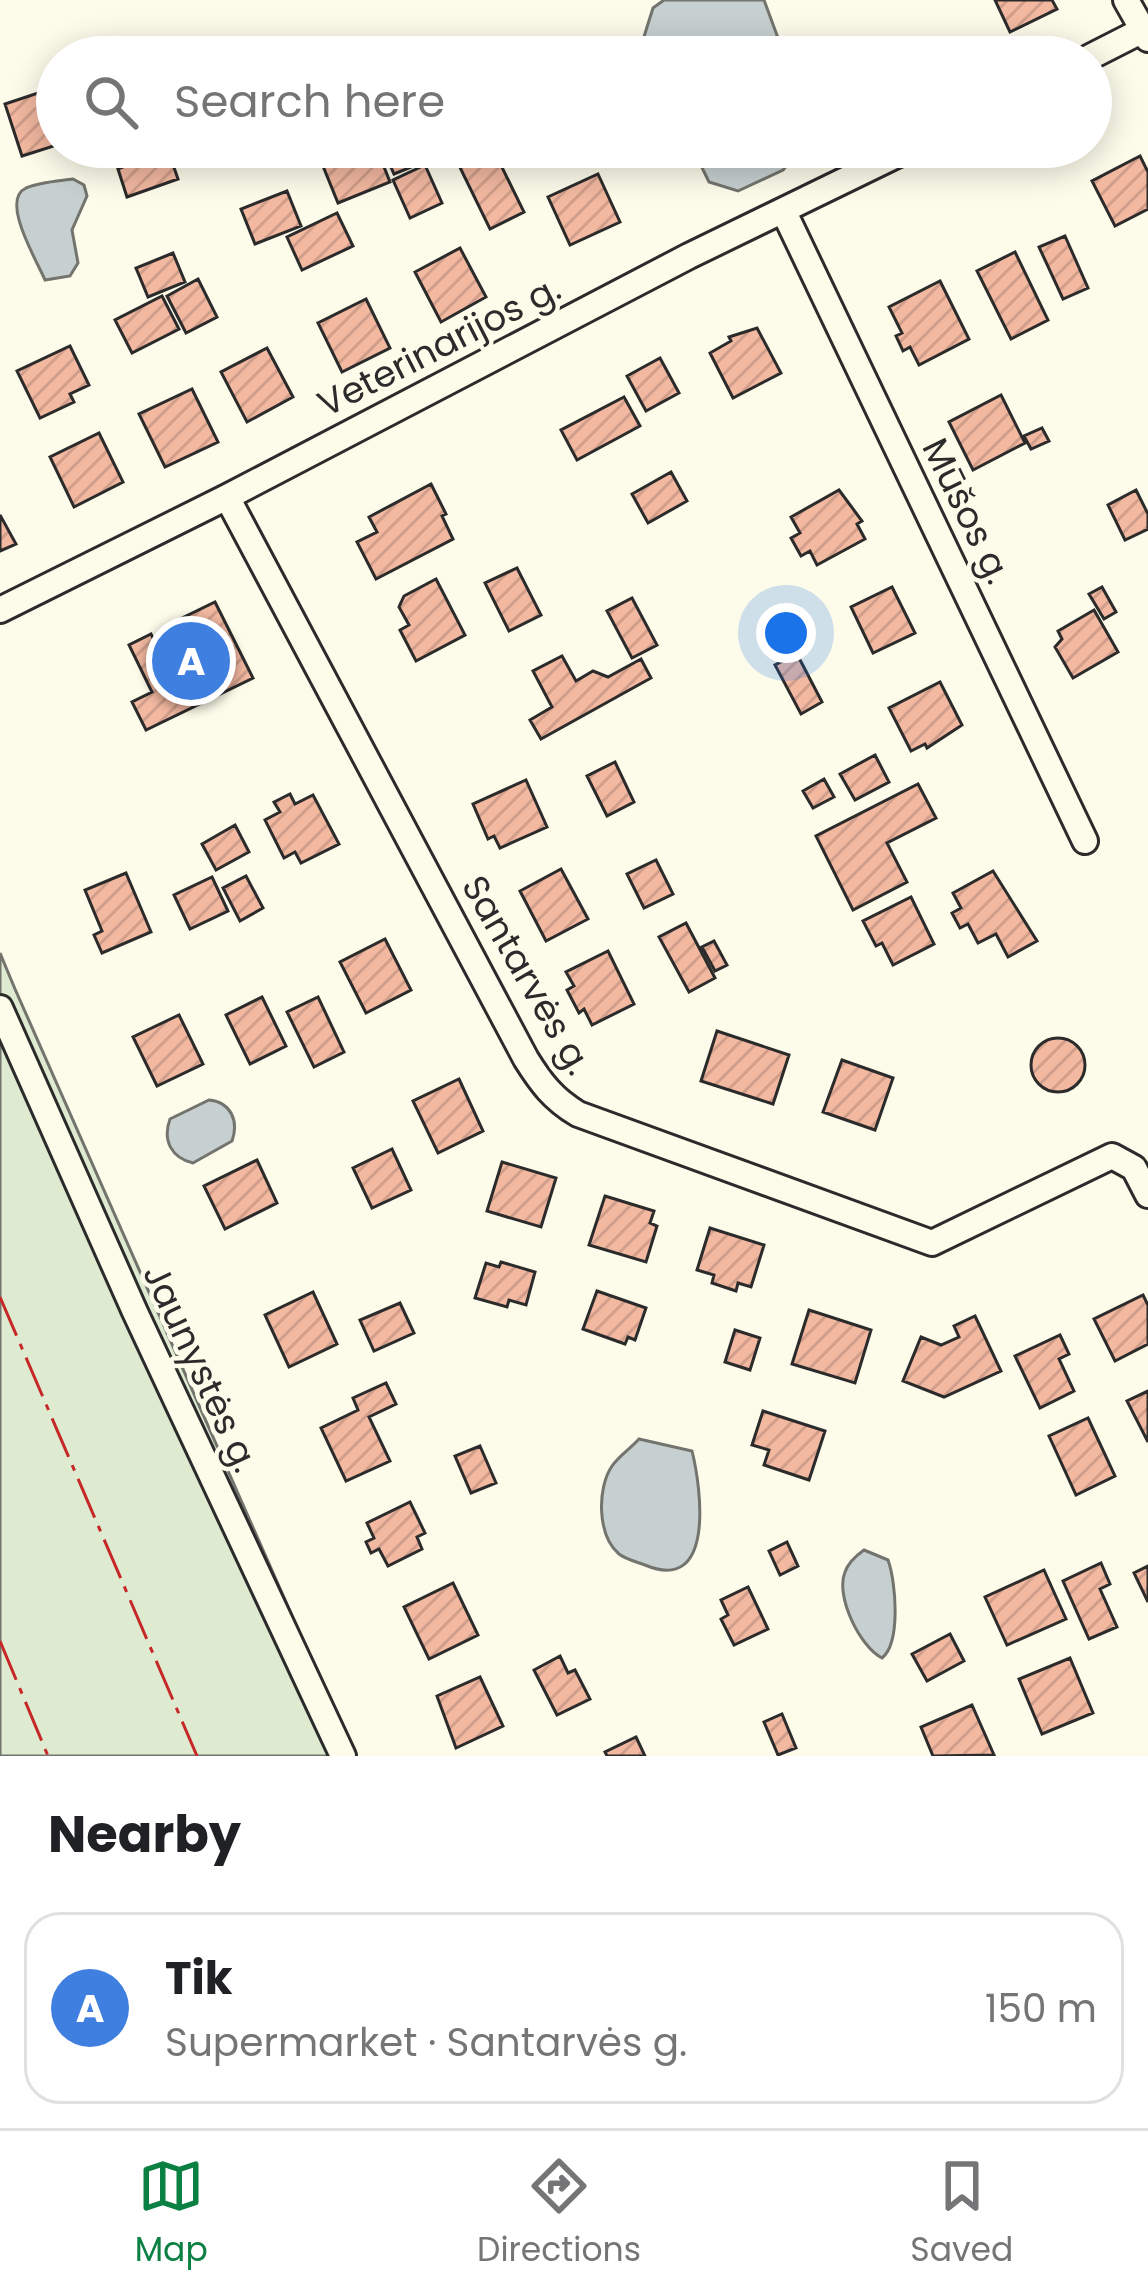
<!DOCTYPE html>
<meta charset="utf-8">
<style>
:root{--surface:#fff;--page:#f6f6f6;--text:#202124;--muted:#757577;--line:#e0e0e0;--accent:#0b8043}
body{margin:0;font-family:Poppins,sans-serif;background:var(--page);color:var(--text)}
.you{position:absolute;left:786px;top:633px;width:42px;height:42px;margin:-30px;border:9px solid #fff;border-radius:50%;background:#1a73e8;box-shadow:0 0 0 18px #1a73e833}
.badge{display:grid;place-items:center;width:78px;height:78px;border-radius:50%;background:var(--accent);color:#fff;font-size:39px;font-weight:700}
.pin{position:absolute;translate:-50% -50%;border:6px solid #fff;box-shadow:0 3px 12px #0006}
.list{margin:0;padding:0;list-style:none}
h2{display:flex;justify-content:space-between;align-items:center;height:156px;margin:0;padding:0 48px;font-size:51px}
h2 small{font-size:39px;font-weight:400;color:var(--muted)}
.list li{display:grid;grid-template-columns:78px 1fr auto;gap:36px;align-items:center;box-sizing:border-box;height:192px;margin:0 24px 24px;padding:0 24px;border:3px solid var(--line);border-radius:36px}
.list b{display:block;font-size:45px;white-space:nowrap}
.list p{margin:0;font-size:39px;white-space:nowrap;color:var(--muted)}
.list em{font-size:39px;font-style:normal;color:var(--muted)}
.icon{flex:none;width:66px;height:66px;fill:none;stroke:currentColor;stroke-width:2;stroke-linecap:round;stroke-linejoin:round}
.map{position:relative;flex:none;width:1148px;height:1756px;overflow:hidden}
.search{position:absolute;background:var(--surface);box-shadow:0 6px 30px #0003;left:36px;right:36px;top:36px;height:132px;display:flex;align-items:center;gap:30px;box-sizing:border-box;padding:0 42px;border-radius:66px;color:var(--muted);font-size:45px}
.sheet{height:372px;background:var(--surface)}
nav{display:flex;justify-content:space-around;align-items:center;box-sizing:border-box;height:168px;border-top:3px solid var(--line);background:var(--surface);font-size:33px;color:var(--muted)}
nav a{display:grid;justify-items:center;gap:6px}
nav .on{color:var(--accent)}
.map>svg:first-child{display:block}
</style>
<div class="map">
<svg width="1148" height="1756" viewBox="0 0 1148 1756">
<defs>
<pattern id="building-hatch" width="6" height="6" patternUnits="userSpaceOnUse" patternTransform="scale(3)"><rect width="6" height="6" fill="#f2b8a0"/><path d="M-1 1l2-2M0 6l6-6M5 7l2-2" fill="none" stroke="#d09e8a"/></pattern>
</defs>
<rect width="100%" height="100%" fill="#fdfbea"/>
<path fill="#deebd1" stroke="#74746e" stroke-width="3" d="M0,953L15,989L354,1756H0Z"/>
<path fill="#c7d0d0" stroke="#74746e" stroke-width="3" d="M664,0H764L785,57H649L642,43L653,8Z
M692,147H803L783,170L738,191L709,182Z
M73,179L84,185L87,196L72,230L78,263L70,276L45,280C36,259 0,200 26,188C40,182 59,181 73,179Z
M209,1100C231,1102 239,1121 232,1141L193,1163C172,1158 162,1141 170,1119Z
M639,1439L692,1451C701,1487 716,1595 645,1565C637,1562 625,1559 619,1554C597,1535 597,1488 612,1466C619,1456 631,1448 639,1439Z
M864,1550L888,1560C896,1582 901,1643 882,1658C860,1647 835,1596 845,1572C848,1563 857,1555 864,1550Z"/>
<path fill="url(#building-hatch)" stroke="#2b2b2b" stroke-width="3" d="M995,0H1052L1057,9L1010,32Z
M535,38L544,57H493Z
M894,44L902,57H870Z
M56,87L57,145L22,156L5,104Z
M116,147H167L178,179L127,197L118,169L123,167Z
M371,147H376L390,182L338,203L323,166Z
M382,147H438L441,155L394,174Z
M450,147H492L524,212L490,229Z
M1140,156L1148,172V209L1115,226L1092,181Z
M425,165L442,203L410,218L393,180Z
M598,174L620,222L570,245L548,197Z
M287,191L301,226L255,244L241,209Z
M337,213L353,246L302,270L287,237Z
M1065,236L1088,288L1063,299L1039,247Z
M460,248L486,297L441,322L415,272Z
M1015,252L1048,320L1011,339L977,271Z
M173,253L185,282L148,297L136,268Z
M198,279L217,317L186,333L167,296Z
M940,281L969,339L919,365L910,347L903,351L896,336L902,333L889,307Z
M162,296L179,329L132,353L115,320Z
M366,299L390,348L342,372L318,323Z
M757,328L781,373L733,398L710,353L731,341L729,337Z
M70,346L89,385L70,394L74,402L40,418L17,371Z
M267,348L293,397L247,422L221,372Z
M660,358L679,393L646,411L627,376Z
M192,389L218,442L165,467L139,414Z
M1001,395L1025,443L973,470L949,422Z
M624,397L640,426L577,460L561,430Z
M1042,428L1049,441L1031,449L1024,436Z
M99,433L123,482L74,507L50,457Z
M671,472L687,501L648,523L632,494Z
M431,484L446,514L442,516L453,539L376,579L357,542L377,532L369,517Z
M839,490L862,521L857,524L865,539L817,565L810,551L801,556L791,538L800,533L791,517Z
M1136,490L1148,514V529L1125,540L1108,505Z
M0,515L16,544L0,551Z
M517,568L541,615L509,631L485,583Z
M436,579L465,635L416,661L400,630L409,625L399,607L404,596Z
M892,587L915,633L873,653L851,607Z
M1102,587L1116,612L1104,619L1089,594Z
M632,598L657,645L632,658L607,611Z
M215,602L253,678L146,730L132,702L152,692L129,645L151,634L155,642L162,638L165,643L180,635L174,622Z
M1094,610L1118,652L1073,678L1055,647L1062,639L1058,631Z
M797,654L822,702L801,714L775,665Z
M562,656L576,681L593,671L608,677L641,659L651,678L541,739L530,720L552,707L533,671Z
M940,682L962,725L927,748L925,744L911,751L889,708Z
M875,755L889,782L855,800L840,774Z
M615,762L634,802L607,816L587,776Z
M824,779L834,797L813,808L803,791Z
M526,780L547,827L500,848L494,836L488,839L473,804Z
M918,784L936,818L887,843L907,882L853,910L816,836Z
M290,794L295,804L313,795L339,844L301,863L295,852L284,858L265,820L280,812L274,802Z
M235,825L249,852L216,870L202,844Z
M656,860L673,894L644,908L627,874Z
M561,869L588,919L546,941L520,891Z
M993,871L1037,941L1008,957L996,934L978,943L968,924L960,928L952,913L961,908L953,893Z
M126,873L151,932L102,953L94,935L102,931L85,890Z
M246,876L263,908L240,921L223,888Z
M212,877L228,911L190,929L174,895Z
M911,897L934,944L893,965L882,943L876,946L863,921Z
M686,923L715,978L689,992L659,937Z
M385,939L411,990L366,1013L340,962Z
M714,941L727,965L715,971L702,947Z
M608,951L634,1004L592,1025L584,1009L579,1013L567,990L574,986L566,972Z
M262,997L286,1046L250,1064L226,1015Z
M318,997L344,1052L314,1067L287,1012Z
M179,1015L203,1064L157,1086L133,1037Z
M717,1031L789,1055L773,1104L701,1081Z
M1031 1065a27 27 0 1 1 54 0a27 27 0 1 1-54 0Z
M842,1060L893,1078L875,1130L823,1112Z
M459,1079L483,1131L438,1153L413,1101Z
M392,1149L411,1190L372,1208L353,1168Z
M257,1160L277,1203L225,1229L204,1186Z
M502,1162L556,1178L541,1227L487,1211Z
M605,1196L654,1211L650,1223L657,1226L646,1262L589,1245Z
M710,1228L764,1245L751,1287L738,1283L736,1291L712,1283L714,1275L697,1270Z
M501,1262L535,1272L526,1305L509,1300L507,1307L475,1298L486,1263L499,1267Z
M597,1291L646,1308L635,1340L628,1337L625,1344L583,1329Z
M313,1292L337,1344L289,1367L265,1315Z
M1143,1295L1148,1305V1344L1115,1361L1094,1319Z
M400,1303L414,1333L374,1351L360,1320Z
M809,1310L871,1330L855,1383L792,1364Z
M975,1316L1001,1371L944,1397L903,1381L921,1337L941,1345L959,1337L954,1326Z
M735,1330L760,1338L750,1370L725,1362Z
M1060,1335L1069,1354L1059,1359L1074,1391L1040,1408L1015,1356Z
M386,1383L396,1404L369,1417L390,1461L346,1481L321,1428L358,1410L353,1398Z
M1148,1391V1442L1127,1401Z
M763,1411L825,1431L809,1480L764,1465L769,1450L752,1445Z
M1088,1418L1115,1476L1076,1495L1049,1436Z
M480,1446L496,1483L471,1493L455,1456Z
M410,1502L425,1533L417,1537L422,1549L388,1566L379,1549L371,1553L366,1542L374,1538L367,1523Z
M787,1542L798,1566L780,1575L769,1551Z
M1101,1563L1110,1584L1100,1589L1117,1627L1089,1639L1063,1581Z
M1148,1566V1602L1134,1573Z
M1044,1570L1066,1619L1007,1645L985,1597Z
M453,1583L478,1635L429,1659L404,1607Z
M748,1587L768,1629L734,1645L721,1619L728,1615L721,1600Z
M950,1634L964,1661L927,1681L912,1654Z
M560,1656L568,1673L575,1670L590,1699L557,1715L534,1670Z
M1070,1658L1093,1713L1042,1734L1019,1679Z
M480,1677L503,1726L456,1748L437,1696Z
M972,1705L994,1755L933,1756L921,1727Z
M782,1714L796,1748L778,1755L764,1722Z
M636,1737L645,1756H607L605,1752Z"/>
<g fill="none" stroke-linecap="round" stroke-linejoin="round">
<defs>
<path id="street" d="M1126,0L1148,39
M1090,57L1141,31
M784,212L1085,841
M227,497L526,1059C541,1083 553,1099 578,1114L932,1243L1112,1156L1134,1168L1148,1195
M0,610L227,497L689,256L913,147
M0,1008L135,1312L343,1756"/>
</defs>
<use href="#street" stroke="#2b2b2b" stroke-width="30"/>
<use href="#street" stroke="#fdfbea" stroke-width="24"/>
<path stroke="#c62828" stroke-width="3" stroke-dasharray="42 9 6 9" stroke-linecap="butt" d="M0,1297L197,1756
M0,1641L48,1756"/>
</g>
<g text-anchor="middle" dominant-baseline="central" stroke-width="9" stroke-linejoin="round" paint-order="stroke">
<g font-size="36" fill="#2b2b2b" stroke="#fdfbea">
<text transform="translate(439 346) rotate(-27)">Veterinarijos g.</text>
<text transform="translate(967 511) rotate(64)">Mūšos g.</text>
<text transform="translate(527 975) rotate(60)">Santarvės g.</text>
<text transform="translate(201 1368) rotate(65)">Jaunystės g.</text>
</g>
</g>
</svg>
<div class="you"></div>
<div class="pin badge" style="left:191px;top:661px;background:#3f7fe0">A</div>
<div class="search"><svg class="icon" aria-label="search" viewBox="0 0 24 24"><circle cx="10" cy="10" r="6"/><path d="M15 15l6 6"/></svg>Search here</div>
</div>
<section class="sheet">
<h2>Nearby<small></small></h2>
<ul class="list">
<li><span class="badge" style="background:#3f7fe0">A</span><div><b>Tik</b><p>Supermarket · Santarvės g.</p></div><em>150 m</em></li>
</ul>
</section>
<nav>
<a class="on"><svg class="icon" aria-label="map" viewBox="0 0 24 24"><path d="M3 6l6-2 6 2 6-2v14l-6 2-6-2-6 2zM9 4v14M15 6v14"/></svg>Map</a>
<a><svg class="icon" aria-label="directions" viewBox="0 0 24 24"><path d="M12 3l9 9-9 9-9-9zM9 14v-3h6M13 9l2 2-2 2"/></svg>Directions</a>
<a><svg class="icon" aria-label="saved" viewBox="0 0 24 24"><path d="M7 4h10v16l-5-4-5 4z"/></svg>Saved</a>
</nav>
